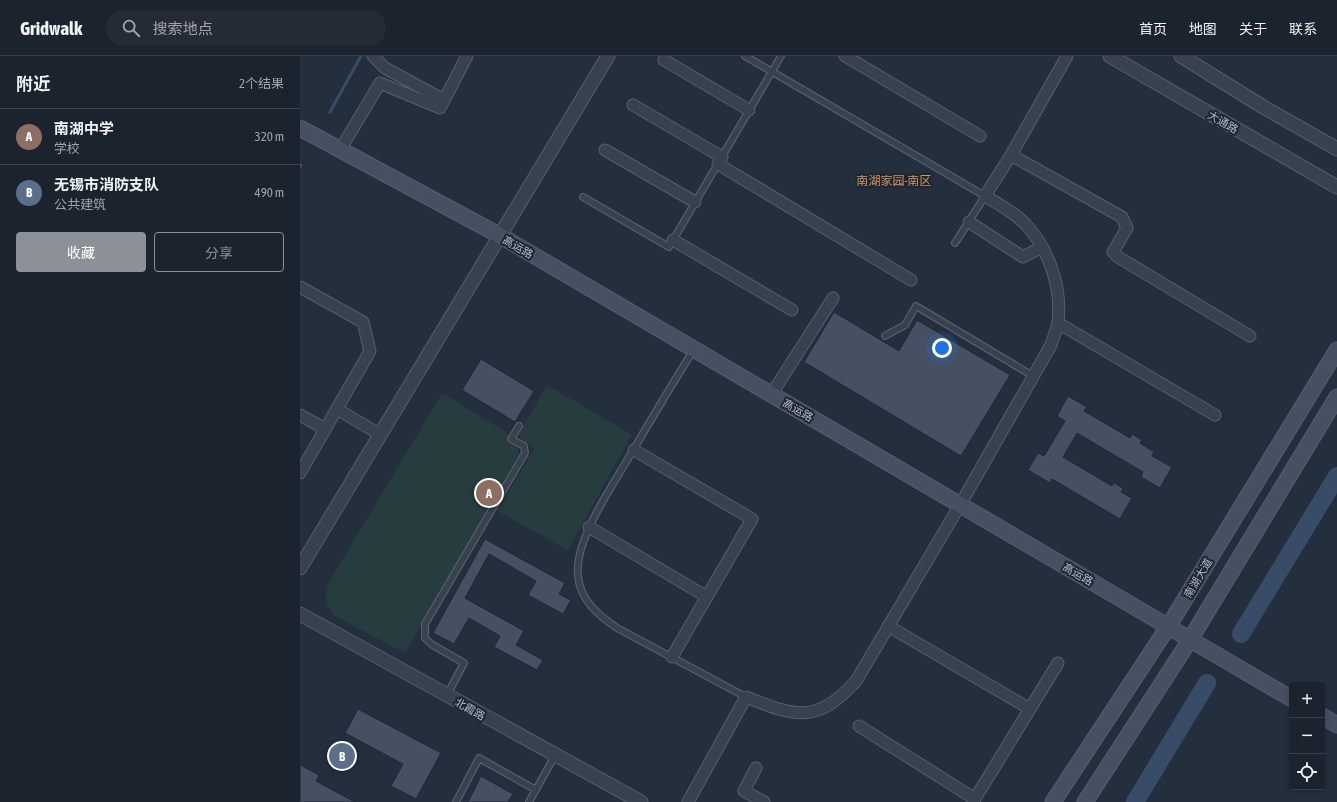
<!DOCTYPE html>
<html lang="zh">
<meta charset="utf-8">
<style>
:root{--surface:#1b232e;--page:#242b36;--text:#f1f3f6;--muted:#a0a4aa;--line:#39404a;--accent:#8c9099}
body{margin:0;font-family:"Asap Condensed","Noto Sans SC",sans-serif;background:var(--page);color:var(--text)}
.controls{position:absolute;right:12px;bottom:12px;display:grid;overflow:hidden;border-radius:4px;box-shadow:0 2px 6px #0003}
.controls button{width:36px;height:36px;display:grid;place-items:center;padding:0;border:0;border-bottom:1px solid var(--line);background:var(--surface);color:var(--text);font:20px sans-serif}
.you{position:absolute;left:642px;top:292px;width:14px;height:14px;margin:-10px;border:3px solid #fff;border-radius:50%;background:#1a73e8;box-shadow:0 0 0 6px #1a73e833}
.badge{display:grid;place-items:center;width:26px;height:26px;border-radius:50%;background:var(--accent);color:#fff;font-size:13px;font-weight:700}
.pin{position:absolute;translate:-50% -50%;border:2px solid #fff;box-shadow:0 1px 4px #0006}
.list{margin:0;padding:0;list-style:none}
h2{display:flex;justify-content:space-between;align-items:center;height:52px;margin:0;padding:0 16px;font-size:17px}
h2 small{font-size:13px;font-weight:400;color:var(--muted)}
.list li{display:grid;grid-template-columns:26px 1fr auto;gap:12px;align-items:center;box-sizing:border-box;height:56px;padding:0 16px;border-top:1px solid var(--line)}
.list b{display:block;font-size:15px;white-space:nowrap}
.list p{margin:0;font-size:13px;white-space:nowrap;color:var(--muted)}
.list em{font-size:13px;font-style:normal;color:var(--muted)}
.actions{display:flex;gap:8px;padding:12px 16px}
.actions a{flex:1;padding:9px 0;border:1px solid var(--accent);border-radius:4px;text-align:center;font-size:14px;color:var(--accent)}
.actions .main{background:var(--accent);color:#fff}
.icon{flex:none;width:22px;height:22px;fill:none;stroke:currentColor;stroke-width:2;stroke-linecap:round;stroke-linejoin:round}
.map{position:relative;flex:none;width:1037px;height:746px;overflow:hidden}
header{display:flex;align-items:center;gap:24px;box-sizing:border-box;height:56px;padding:0 20px;background:var(--surface);border-bottom:1px solid var(--line)}
header strong{font-size:19px}
nav{display:flex;gap:22px;margin-inline-start:auto;font-size:14px}
.search{width:280px;height:36px;background:var(--page);display:flex;align-items:center;gap:10px;box-sizing:border-box;padding:0 14px;border-radius:22px;color:var(--muted);font-size:15px}
main{display:flex}
aside{flex:1;background:var(--surface)}
.map>svg:first-child{display:block}
</style>
<header>
<strong>Gridwalk</strong>
<div class="search"><svg class="icon" aria-label="search" viewBox="0 0 24 24"><circle cx="10" cy="10" r="6"/><path d="M15 15l6 6"/></svg>搜索地点</div>
<nav><a>首页</a><a>地图</a><a>关于</a><a>联系</a></nav>
</header>
<main>
<aside>
<h2>附近<small>2个结果</small></h2>
<ul class="list">
<li><span class="badge" style="background:#8d6e63">A</span><div><b>南湖中学</b><p>学校</p></div><em>320 m</em></li>
<li><span class="badge" style="background:#5c6f8a">B</span><div><b>无锡市消防支队</b><p>公共建筑</p></div><em>490 m</em></li>
</ul>
<div class="actions"><a class="main">收藏</a><a>分享</a></div>
</aside>
<div class="map">
<svg width="1037" height="746" viewBox="0 0 1037 746">
<rect width="100%" height="100%" fill="#242f3e"/>
<path fill="#263c3f" d="M247,329L332,379L268,494L197,455L235,392L220,383L219,377Z
M142,337L209,378L206,384L218,393L219,398L105,597L33,559C25,548 25,540 28,528Z"/>
<g fill="none" stroke-linecap="round" stroke-linejoin="round">
<path stroke="#394c67" stroke-width="3" d="M30,56L61,0
M0,111L1,109"/>
<path stroke="#394c67" stroke-width="18" d="M941,578L1037,420
M835,746L907,627"/>
</g>
<path fill="#455162" stroke="#1f2835" d="M534,256L599,295L617,264L710,319L661,400L504,306Z
M181,303L234,335L215,366L162,334Z
M768,340L787,351L784,355L830,382L832,378L842,384L840,387L854,396L852,400L872,411L860,432L841,421L843,416L777,377L763,401L812,430L814,427L823,432L821,436L832,442L820,463L752,423L750,427L728,414L738,397L744,400L765,365L757,360Z
M185,483L265,527L259,538L271,544L263,558L228,539L236,525L189,498L165,542L224,575L216,589L243,604L237,614L194,591L200,580L169,562L154,588L133,577Z
M58,653L141,697L116,743L91,730L103,708L45,677Z
M0,709L19,719L16,725L55,746H0Z
M181,720L213,738L208,746H168Z"/>
<g fill="none" stroke-linecap="round" stroke-linejoin="round">
<defs>
<path id="service" d="M445,0L685,140L655,187
M283,141L369,191L481,0
M585,280L605,269L616,250L733,320
M393,295C372,328 352,362 332,396C314,428 274,483 278,520C280,544 298,559 317,572L446,641
M147,639L164,607L131,588L125,582V568L225,397L224,390L211,383L219,370
M156,746L179,702L236,734
M229,746L253,703"/>
<path id="minor" d="M73,0L85,12L144,44
M545,0L680,80
M364,4L449,54
M333,49L422,101
M40,94L80,27L140,52L167,0
M305,94L395,146
M711,99L822,161L827,172L813,196L818,201L950,280
M418,108L611,224
M669,166L723,201L742,191
M373,184L492,254
M0,231L63,266L70,295L0,417
M758,267L915,359
M471,339L533,242
M37,353L79,378
M0,359L25,373
M334,394L452,463L372,601
M289,471L407,541
M588,570L730,653
M559,670L675,743
M456,712L444,735L464,746
M388,746L446,641C496,661 517,668 556,625L660,449L751,289C753,282 757,273 758,266C762,233 750,196 728,171C717,158 700,149 685,140L711,99L767,0
M673,746L758,607"/>
<path id="tertiary" d="M810,0L1037,131
M881,0L965,52L1037,93
M0,512L308,0
M0,558L341,746"/>
<path id="secondary" d="M0,72L199,179L992,643
M1022,660L1037,669
M753,746L868,571L1037,294
M785,746L888,587L1037,341"/>
</defs>
<use href="#service" stroke="#565f6c" stroke-width="8"/>
<use href="#minor" stroke="#565f6c" stroke-width="13"/>
<use href="#tertiary" stroke="#565f6c" stroke-width="15"/>
<use href="#secondary" stroke="#565f6c" stroke-width="17"/>
<use href="#service" stroke="#38414e" stroke-width="5.5"/>
<use href="#minor" stroke="#38414e" stroke-width="11"/>
<use href="#tertiary" stroke="#38414e" stroke-width="13"/>
<use href="#secondary" stroke="#465061" stroke-width="15"/>
</g>
<g text-anchor="middle" dominant-baseline="central" stroke-width="4" stroke-linejoin="round" paint-order="stroke">
<g font-size="11" fill="#b4bcc9" stroke="#1d2633">
<text transform="translate(923 66) rotate(30)">大通路</text>
<text transform="translate(218 191) rotate(30)">高运路</text>
<text transform="translate(498 354) rotate(30)">高运路</text>
<text transform="translate(778 518) rotate(30)">高运路</text>
<text transform="translate(898 522) rotate(-59)">南湖大道</text>
<text transform="translate(170 653) rotate(29)">北霞路</text>
</g>
<g font-size="12" fill="#d59563" stroke="#1d2633">
<text x="594" y="125">南湖家园-南区</text>
</g>
</g>
</svg>
<div class="controls">
<button>+</button>
<button>−</button>
<button><svg class="icon" aria-label="locate" viewBox="0 0 24 24"><circle cx="12" cy="12" r="6"/><path d="M12 2v4M12 18v4M2 12h4M18 12h4"/></svg></button>
</div>
<div class="you"></div>
<div class="pin badge" style="left:189px;top:437px;background:#8d6e63">A</div>
<div class="pin badge" style="left:42px;top:700px;background:#5c6f8a">B</div>
</div>
</main>
